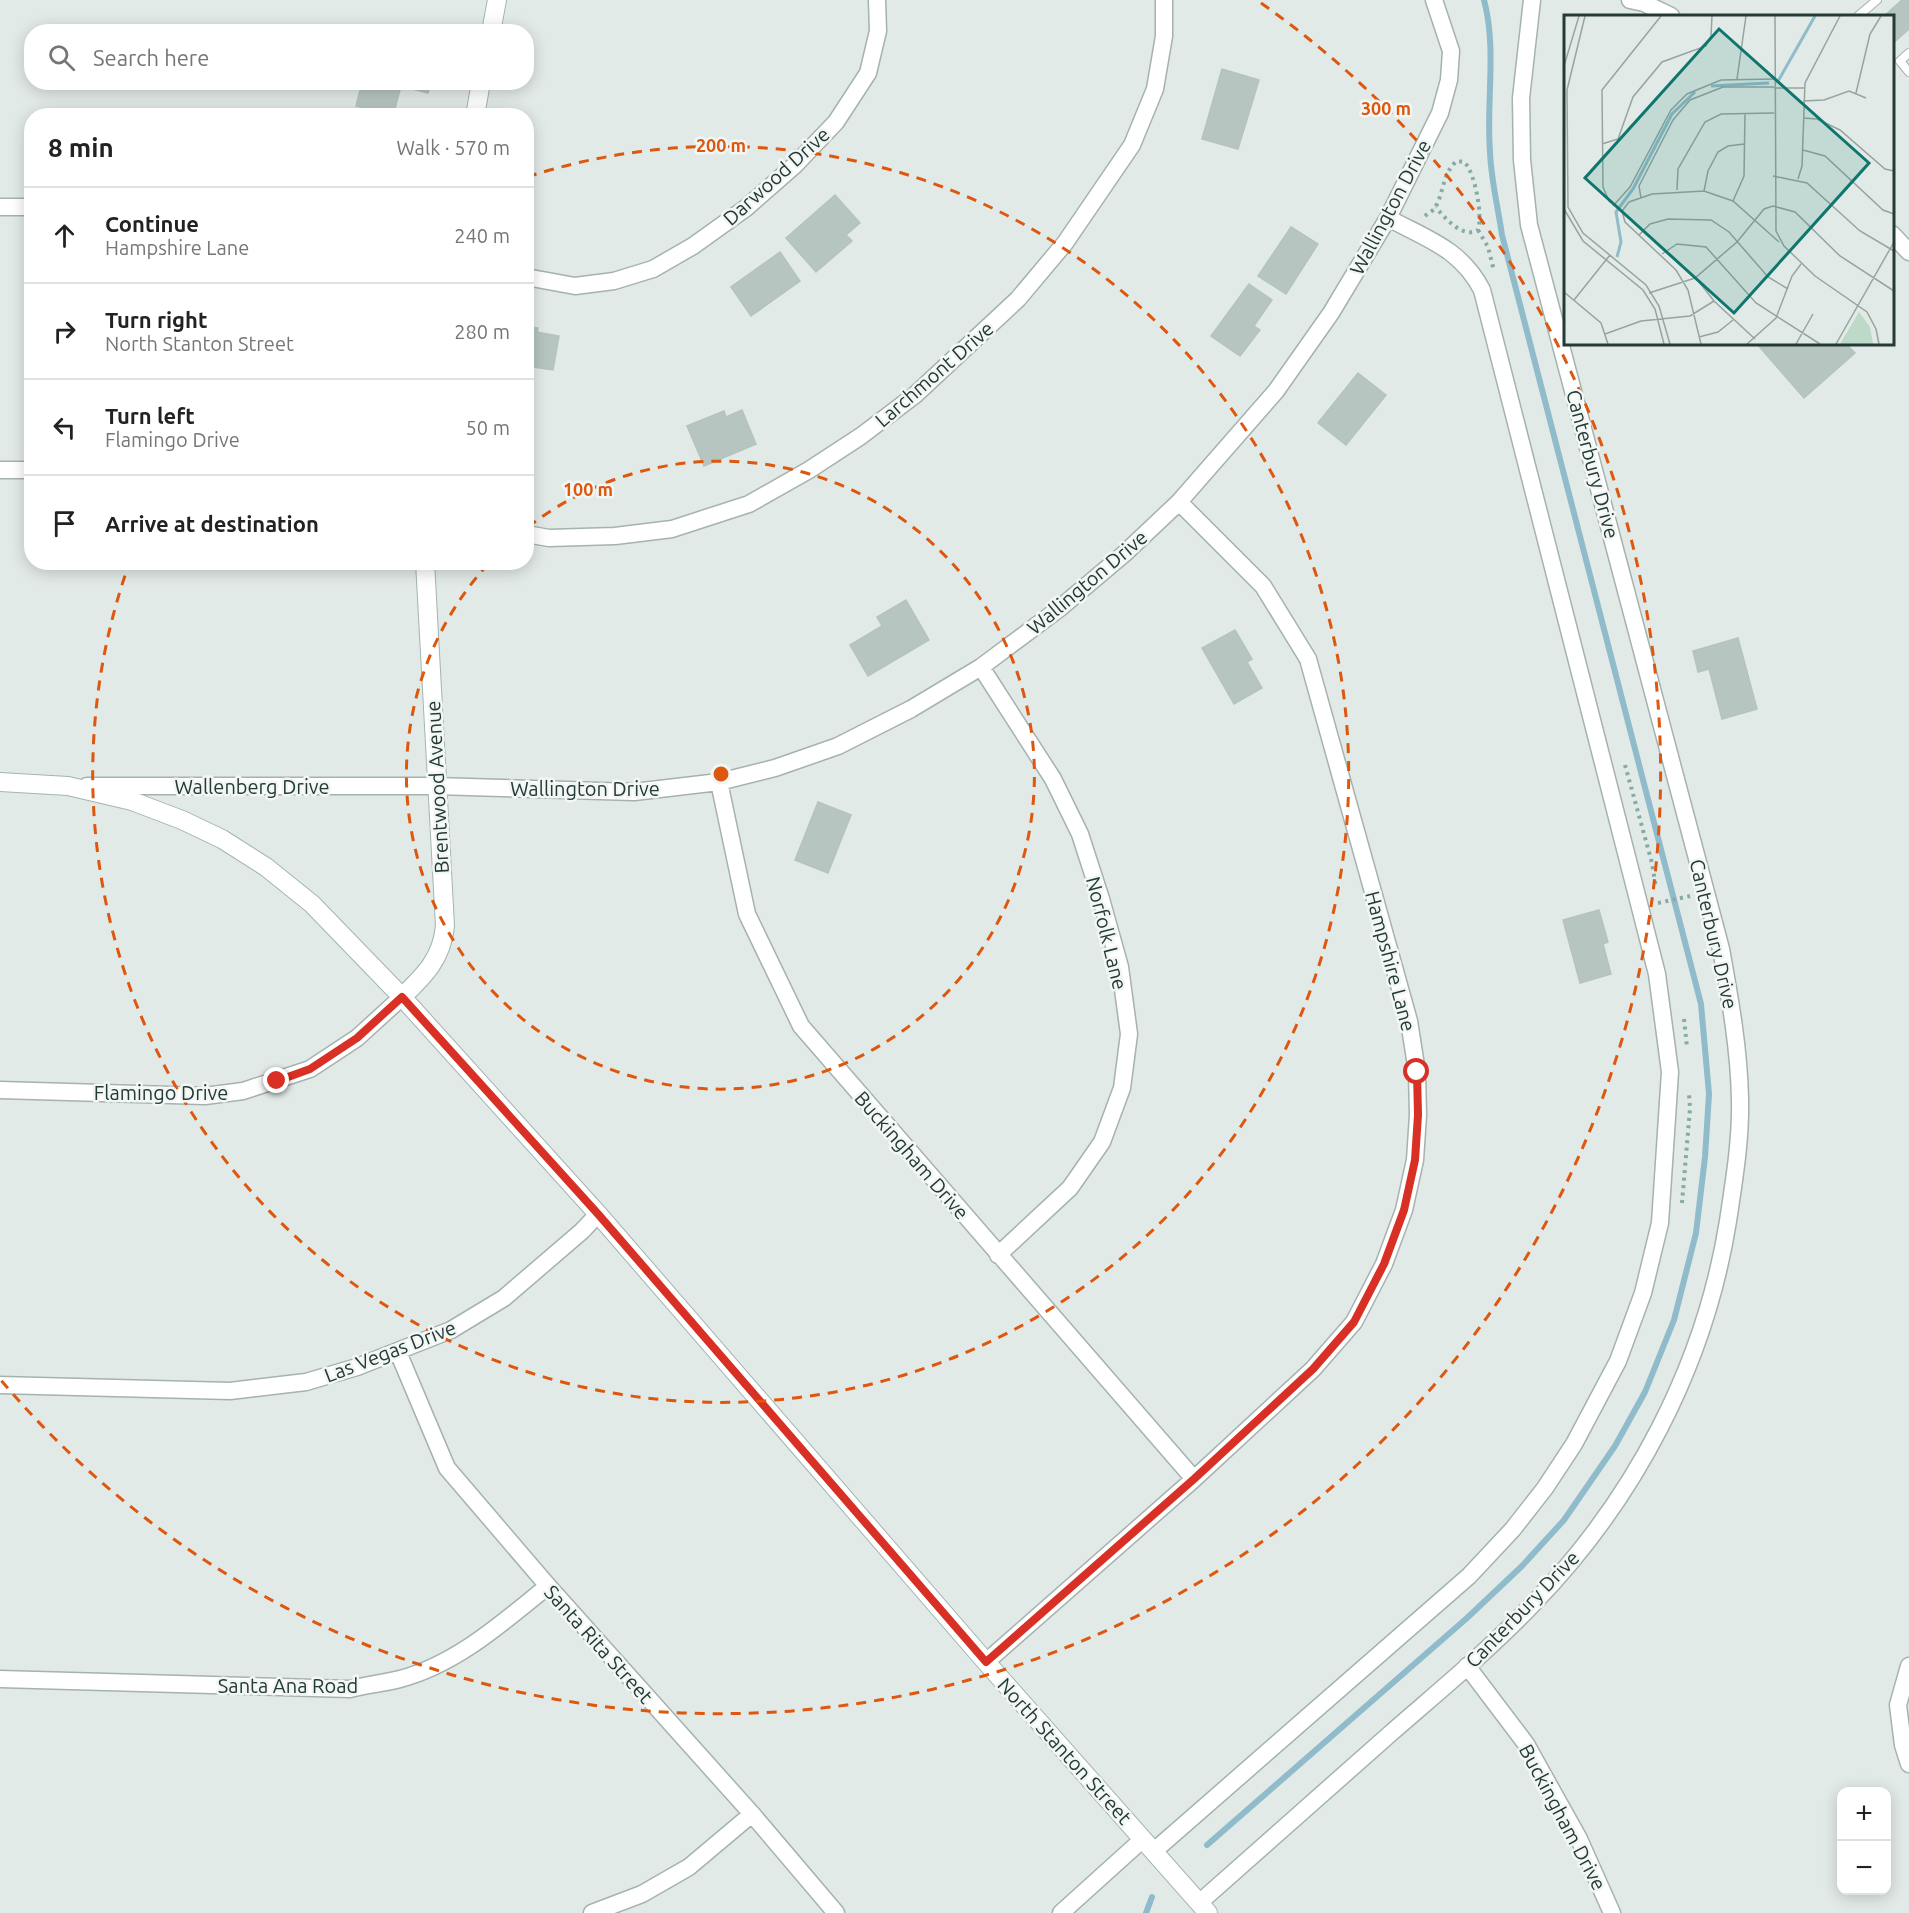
<!DOCTYPE html>
<meta charset="utf-8">
<style>
:root{--surface:#fff;--page:#f2f2f2;--text:#222;--muted:#767676;--line:#e0e0e0}
body{margin:0;font-family:Ubuntu,sans-serif;background:var(--page);color:var(--text)}
.controls{position:absolute;right:18px;bottom:18px;display:grid;overflow:hidden;border-radius:12px;box-shadow:0 3px 15px #0003}
.controls button{width:54px;height:54px;display:grid;place-items:center;padding:0;border:0;border-bottom:2px solid var(--line);background:var(--surface);color:var(--text);font:30px sans-serif}
.stop{position:absolute;width:18px;height:18px;margin:-14px;border:4px solid #d93025;border-radius:50%;background:#fff}
.stop.end{background:#d93025;border-color:#fff;box-shadow:0 2px 6px #0008}
.list{margin:0;padding:0;list-style:none}
h2{display:flex;justify-content:space-between;align-items:center;height:78px;margin:0;padding:0 24px;font-size:26px}
h2 small{font-size:20px;font-weight:400;color:var(--muted)}
.list li{display:grid;grid-template-columns:39px 1fr auto;gap:18px;align-items:center;box-sizing:border-box;height:96px;padding:0 24px;border-top:2px solid var(--line)}
.list b{display:block;font-size:22px;white-space:nowrap}
.list p{margin:0;font-size:20px;white-space:nowrap;color:var(--muted)}
.list em{font-size:20px;font-style:normal;color:var(--muted)}
.icon{flex:none;width:33px;height:33px;fill:none;stroke:currentColor;stroke-width:2;stroke-linecap:round;stroke-linejoin:round}
.map{position:relative;flex:none;width:1909px;height:1913px;overflow:hidden}
.search{position:absolute;background:var(--surface);box-shadow:0 3px 15px #0003;left:24px;top:24px;width:510px;height:66px;display:flex;align-items:center;gap:15px;box-sizing:border-box;padding:0 21px;border-radius:24px;color:var(--muted);font-size:22px}
.panel{position:absolute;background:var(--surface);box-shadow:0 3px 15px #0003;left:24px;top:108px;width:510px;height:462px;border-radius:24px}
.map>svg:first-child{display:block}
</style>
<div class="map">
<svg width="1909" height="1913" viewBox="0 0 1909 1913">
<rect width="100%" height="100%" fill="#e2eae7"/>
<g fill="none" stroke-linecap="round" stroke-linejoin="round">
<path stroke="#8fbbca" stroke-width="6" d="M1207,1845L1467,1618L1522,1566L1564,1520L1615,1446L1645,1392L1674,1320L1696,1233L1705,1157L1709,1094L1701,1004L1502,235C1498,207 1491,180 1490,152C1486,102 1497,48 1484,0
M1146,1913L1152,1897"/>
</g>
<path fill="#b7c5c1" stroke="#b5c3bf" stroke-width="1.5" d="M1902,0H1909V29L1892,44V16H1884Z
M360,26L384,32H358Z
M1222,69L1259,80L1238,149L1202,139Z
M359,82H431L428,93L401,86L393,116L356,106L362,83Z
M835,195L860,223L846,235L852,241L816,272L786,238Z
M1291,227L1318,244L1286,294L1258,276Z
M780,252L800,281L751,316L731,287Z
M1249,284L1272,300L1254,326L1260,330L1240,356L1211,336Z
M526,326L538,328L537,332L559,336L553,370L526,366Z
M1757,344H1846L1855,353L1804,398Z
M1358,373L1386,395L1346,445L1318,423Z
M742,410L756,444L704,466L687,426L724,411L726,417Z
M906,600L929,640L868,676L850,645L882,626L877,617Z
M1235,630L1252,659L1247,662L1262,688L1234,704L1202,648Z
M1738,638L1757,709L1722,719L1709,669L1698,672L1693,651Z
M818,802L851,815L828,873L795,860Z
M1599,910L1608,942L1603,944L1611,974L1580,983L1563,920Z"/>
<g fill="none" stroke-linecap="round" stroke-linejoin="round">
<defs>
<path id="lane" d="M1858,16L1877,0
M1909,53L1900,61L1909,72"/>
<path id="street" d="M1630,0L1644,3L1671,16
M0,207H32
M1892,234L1909,252
M526,277L575,286L614,281L653,269L693,246L746,208L795,165L836,122L868,73L878,31L877,0
M0,470H32
M526,534L549,538L615,536L672,529L749,504L809,470L861,436L915,395L1018,299L1065,243L1132,145L1155,89L1164,36V0
M981,667L1053,779L1080,834L1101,899L1120,967L1129,1034L1122,1088L1102,1142L1070,1188L998,1255
M719,782L747,914L801,1026L1194,1479
M87,786H436L634,792L719,782L775,768L838,746L911,709L981,667L1060,608L1124,554L1179,502L1276,391L1331,313L1388,218L1440,113L1449,80L1451,51L1434,0
M0,1090L205,1096L243,1091L310,1069L357,1038L402,997
M398,1352L447,1468L548,1586L752,1814L836,1913
M0,1385L230,1391L306,1382L357,1367L451,1330L504,1298L582,1231L598,1214
M986,1662L1194,1479L1313,1369L1354,1322L1384,1264L1404,1210L1415,1160L1418,1115L1417,1072L1409,1021L1308,659L1263,586L1179,502
M1467,1666L1526,1744L1579,1839L1612,1913
M1909,1666L1898,1705L1903,1745L1909,1764
M0,1679L350,1689C367,1685 384,1683 400,1679C457,1664 503,1622 548,1586
M1154,1851L1469,1576L1513,1529L1545,1488L1574,1444L1618,1361L1643,1293L1660,1223L1670,1072L1657,974L1482,290C1461,249 1427,239 1388,218
M1199,1903C1263,1846 1327,1790 1391,1733C1439,1691 1489,1650 1533,1604C1635,1499 1705,1365 1728,1221C1734,1181 1741,1140 1740,1099C1739,1048 1730,999 1721,949L1529,225L1522,160L1521,98L1532,0
M592,1913L642,1894L689,1867L752,1814
M1061,1913L1143,1839"/>
<path id="secondary" d="M491,32L497,0
M475,116L481,82
M0,782L68,786L132,801L182,820L222,839L266,867L312,904L402,997L598,1214L986,1662L1208,1913
M402,997C425,975 442,958 445,926L425,562"/>
</defs>
<use href="#lane" stroke="#a5b2ae" stroke-width="10"/>
<use href="#street" stroke="#a5b2ae" stroke-width="19"/>
<use href="#secondary" stroke="#a2b5b0" stroke-width="20"/>
<path stroke="#85aba3" stroke-width="4" stroke-dasharray="3 4.5" stroke-linecap="butt" d="M1425,216C1428,213 1435,210 1436,206C1444,191 1443,172 1457,161L1464,162C1475,171 1483,217 1478,230C1464,239 1445,219 1436,207
M1478,230L1488,247L1494,271
M1625,765L1652,863L1656,888
M1658,903L1690,896
M1684,1019L1687,1047
M1682,1203L1690,1109L1689,1093"/>
<use href="#lane" stroke="#fff" stroke-width="8"/>
<use href="#street" stroke="#fff" stroke-width="16"/>
<use href="#secondary" stroke="#fff" stroke-width="18"/>
</g>
<g fill="none" stroke-linecap="round" stroke-linejoin="round">
<path stroke="#d93025" stroke-width="8" d="M277,1081L310,1069L357,1038L402,997L598,1214L986,1662L1194,1479L1313,1369L1354,1322L1384,1264L1404,1210L1415,1160L1418,1115L1417,1072"/>
</g>
<g fill="none" stroke="#de570e" stroke-width="3" stroke-dasharray="10 8">
<path d="M528 527A314 314 0 1 1 488 564"/>
<path d="M527 177A628 628 0 1 1 129 564"/>
<path d="M1261 3A941 941 0 1 1 0 1379"/>
</g>
<g text-anchor="middle" dominant-baseline="central" stroke-width="5" stroke-linejoin="round" paint-order="stroke">
<g font-size="20" fill="#243a36" stroke="#f2f7f5">
<text transform="translate(776 176) rotate(-42)">Darwood Drive</text>
<text transform="translate(1390 207) rotate(-62)">Wallington Drive</text>
<text transform="translate(934 374) rotate(-41)">Larchmont Drive</text>
<text transform="translate(1593 464) rotate(75)">Canterbury Drive</text>
<text transform="translate(1087 582) rotate(-40)">Wallington Drive</text>
<text x="252" y="786">Wallenberg Drive</text>
<text transform="translate(437 787) rotate(-93)">Brentwood Avenue</text>
<text x="585" y="788">Wallington Drive</text>
<text transform="translate(1107 933) rotate(76)">Norfolk Lane</text>
<text transform="translate(1714 934) rotate(77)">Canterbury Drive</text>
<text transform="translate(1391 961) rotate(75)">Hampshire Lane</text>
<text x="161" y="1092">Flamingo Drive</text>
<text transform="translate(912 1155) rotate(49)">Buckingham Drive</text>
<text transform="translate(390 1351) rotate(-21)">Las Vegas Drive</text>
<text transform="translate(1522 1609) rotate(-46)">Canterbury Drive</text>
<text transform="translate(599 1644) rotate(48)">Santa Rita Street</text>
<text x="288" y="1685">Santa Ana Road</text>
<text transform="translate(1065 1751) rotate(48)">North Stanton Street</text>
<text transform="translate(1563 1817) rotate(62)">Buckingham Drive</text>
</g>
</g>
<g transform="translate(1564 15)">
<rect width="330" height="330" fill="#e2eae7"/>
<path d="M295,297L306,312L309,329H276Z" fill="#bdd9c7"/>
<path fill="none" stroke="#8fbbca" stroke-width="3" d="M213,68L251,1M147,71L205,68M53,242L57,227L52,197L69,174L108,99L131,77"/>
<path fill="none" stroke="#96a4a0" stroke-width="1.5" d="M21,1L3,75L4,192L19,218L82,270L95,291L106,329M211,1L212,216L220,231L251,261L303,297L312,314L315,329M0,51L15,1M173,64L182,1M210,73H240M292,78L306,19L317,1M239,86L260,85L285,76L302,83M239,103L253,104L276,115L321,154L330,156M38,129L54,124L69,82L98,47L142,31L147,21L148,1M239,135L261,141L319,195L330,199M209,161L243,168L296,216L330,236M234,164L238,151L241,68L276,1M113,175L114,154L141,107L157,99L210,98M140,176L144,156L154,137L164,131L180,129M77,183L75,171L109,105L126,85L159,72H210M169,186L180,161L181,98M49,191L66,172L107,95L123,79L157,65L210,64M0,194L19,226L79,275L91,294L100,329M58,196L45,186L39,172L38,75L97,1M58,196L65,187L88,179L140,176L169,186L215,227M58,196L61,207L112,255L124,275L137,329M75,220L86,209L104,204L147,205L165,217L204,262L224,274M98,239L113,229L142,232L192,288L256,329M132,263L150,286L191,324M0,277L37,308L44,329M85,278L131,263L173,227L200,194L209,191L231,197L276,241L330,276M10,285L46,240M41,319L77,306L126,301L150,286M135,322L154,317L169,305M183,329L212,303L228,261L237,249M232,329L249,299M272,329L330,227"/>
<path fill="#0f766e" fill-opacity="0.15" stroke="#0f766e" stroke-width="3" d="M155,14L305,148L170,298L21,163Z"/>
<rect width="330" height="330" fill="none" stroke="#243a36" stroke-width="3"/>
</g>
<circle cx="721" cy="774" r="9" fill="#de570e" stroke="#f2f7f5" stroke-width="3"/>
<g font-size="18" text-anchor="middle" font-weight="bold" fill="#de570e" stroke="#f2f7f5" stroke-width="5" stroke-linejoin="round" paint-order="stroke">
<text x="1386" y="115">300 m</text>
<text x="721" y="152">200 m</text>
<text x="588" y="496">100 m</text>
</g>
</svg>
<div class="controls">
<button>+</button>
<button>−</button>
</div>
<div class="stop" style="left:1417px;top:1072px"></div>
<div class="stop end" style="left:277px;top:1081px"></div>
<div class="search"><svg class="icon" aria-label="search" viewBox="0 0 24 24"><circle cx="10" cy="10" r="6"/><path d="M15 15l6 6"/></svg>Search here</div>
<section class="panel">
<h2>8 min<small>Walk · 570 m</small></h2>
<ul class="list">
<li><svg class="icon" aria-label="ahead" viewBox="0 0 24 24"><path d="M12 20V5M6 11l6-6 6 6"/></svg><div><b>Continue</b><p>Hampshire Lane</p></div><em>240 m</em></li>
<li><svg class="icon" aria-label="right" viewBox="0 0 24 24"><path d="M7 20v-9h11M14 6l5 5-5 5"/></svg><div><b>Turn right</b><p>North Stanton Street</p></div><em>280 m</em></li>
<li><svg class="icon" aria-label="left" viewBox="0 0 24 24"><path d="M17 20v-9H6M10 6l-5 5 5 5"/></svg><div><b>Turn left</b><p>Flamingo Drive</p></div><em>50 m</em></li>
<li><svg class="icon" aria-label="arrive" viewBox="0 0 24 24"><path d="M6 21V4h12l-3 4 3 4H6"/></svg><div><b>Arrive at destination</b></div></li>
</ul>
</section>
</div>
